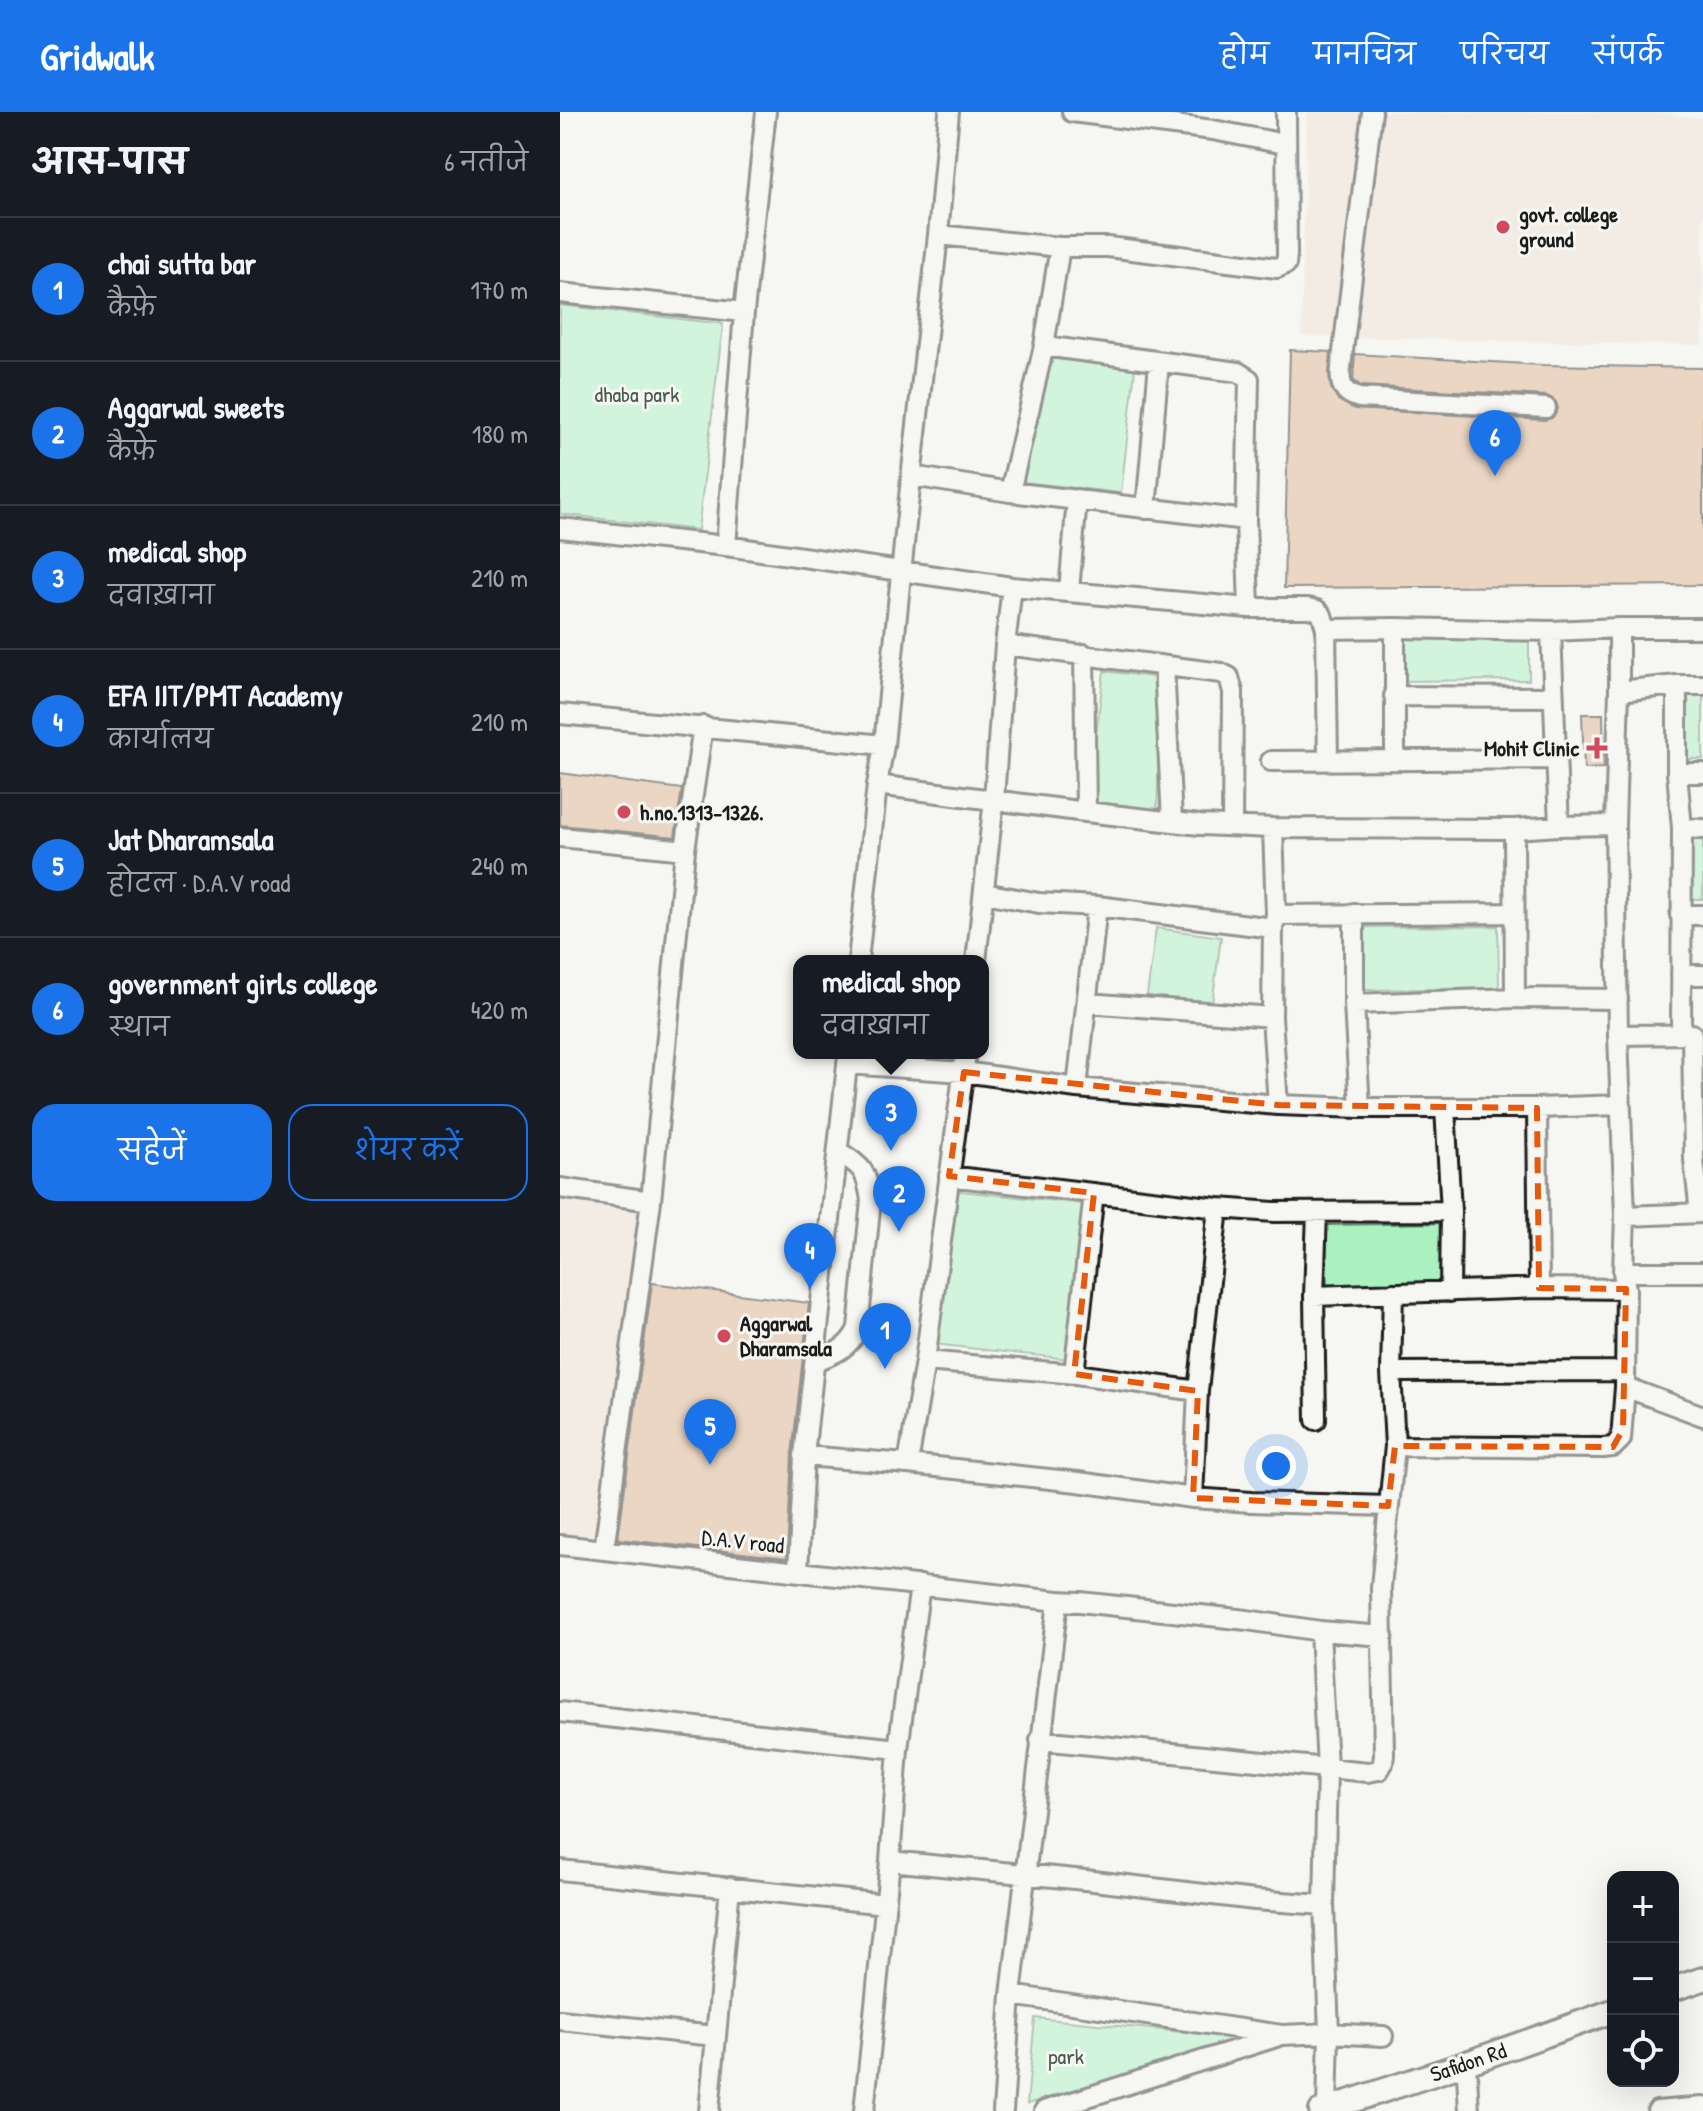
<!DOCTYPE html>
<html lang="hi">
<meta charset="utf-8">
<style>
:root{--surface:#171b24;--page:#20242c;--text:#f1f3f6;--muted:#9ea1a6;--line:#363941;--accent:#1a73e8}
body{margin:0;font-family:"Patrick Hand","Playpen Sans Deva",sans-serif;background:var(--page);color:var(--text)}
.controls{position:absolute;right:24px;bottom:24px;display:grid;overflow:hidden;border-radius:16px;box-shadow:0 8px 32px #0002}
.controls button{width:72px;height:72px;display:grid;place-items:center;padding:0;border:0;border-bottom:2px solid var(--line);background:var(--surface);color:var(--text);font:40px sans-serif}
.you{position:absolute;left:716px;top:1354px;width:28px;height:28px;margin:-20px;border:6px solid #fff;border-radius:50%;background:#1a73e8;box-shadow:0 0 0 12px #1a73e833}
.badge{display:grid;place-items:center;width:52px;height:52px;border-radius:50%;background:var(--accent);color:#fff;font-size:26px;font-weight:700}
.pin{position:absolute;translate:-50% -66px;filter:drop-shadow(0 2px 4px #0008)}
.pin::after{content:'';position:absolute;top:42px;width:28px;height:24px;background:inherit;clip-path:polygon(0 0,100% 0,50% 100%)}
.popup{position:absolute;left:233px;top:843px;width:196px;height:104px;box-sizing:border-box;display:grid;place-content:center;border-radius:16px;background:var(--surface);filter:drop-shadow(0 2px 6px #0005);font-size:26px;white-space:nowrap;color:var(--muted)}
.popup b{font-size:30px;color:var(--text)}
.popup::after{content:'';position:absolute;left:50%;top:100%;margin-left:-16px;border:16px solid transparent;border-top-color:var(--surface)}
.list{margin:0;padding:0;list-style:none}
h2{display:flex;justify-content:space-between;align-items:center;height:104px;margin:0;padding:0 32px;font-size:34px}
h2 small{font-size:26px;font-weight:400;color:var(--muted)}
.list li{display:grid;grid-template-columns:52px 1fr auto;gap:24px;align-items:center;box-sizing:border-box;height:144px;padding:0 32px;border-top:2px solid var(--line)}
.list b{display:block;font-size:30px;white-space:nowrap}
.list p{margin:0;font-size:26px;white-space:nowrap;color:var(--muted)}
.list em{font-size:26px;font-style:normal;color:var(--muted)}
.actions{display:flex;gap:16px;padding:24px 32px}
.actions a{flex:1;padding:18px 0;border:2px solid var(--accent);border-radius:24px;text-align:center;font-size:28px;color:var(--accent)}
.actions .main{background:var(--accent);color:#fff}
.icon{flex:none;width:44px;height:44px;fill:none;stroke:currentColor;stroke-width:2;stroke-linecap:round;stroke-linejoin:round}
.map{position:relative;flex:none;width:1143px;height:1999px;overflow:hidden}
header{display:flex;align-items:center;gap:48px;box-sizing:border-box;height:112px;padding:0 40px;background:var(--accent);color:#fff}
header strong{font-size:38px}
nav{display:flex;gap:44px;margin-inline-start:auto;font-size:28px}
main{display:flex}
aside{flex:1;background:var(--surface)}
.map>svg:first-child{display:block}
</style>
<header>
<strong>Gridwalk</strong>
<nav><a>होम</a><a>मानचित्र</a><a>परिचय</a><a>संपर्क</a></nav>
</header>
<main>
<aside>
<h2>आस-पास<small>6 नतीजे</small></h2>
<ul class="list">
<li><span class="badge">1</span><div><b>chai sutta bar</b><p>कैफ़े</p></div><em>170 m</em></li>
<li><span class="badge">2</span><div><b>Aggarwal sweets</b><p>कैफ़े</p></div><em>180 m</em></li>
<li><span class="badge">3</span><div><b>medical shop</b><p>दवाख़ाना</p></div><em>210 m</em></li>
<li><span class="badge">4</span><div><b>EFA IIT/PMT Academy</b><p>कार्यालय</p></div><em>210 m</em></li>
<li><span class="badge">5</span><div><b>Jat Dharamsala</b><p>होटल · D.A.V road</p></div><em>240 m</em></li>
<li><span class="badge">6</span><div><b>government girls college</b><p>स्थान</p></div><em>420 m</em></li>
</ul>
<div class="actions"><a class="main">सहेजें</a><a>शेयर करें</a></div>
</aside>
<div class="map">
<svg width="1143" height="1999" viewBox="0 0 1143 1999">
<rect width="100%" height="100%" fill="#f6f6f2"/>
<filter id="ink" filterUnits="userSpaceOnUse"><feTurbulence type="fractalNoise" baseFrequency=".0125" numOctaves="2"/><feDisplacementMap in="SourceGraphic" scale="16" xChannelSelector="R" yChannelSelector="G"/><feConvolveMatrix kernelMatrix="1 2 1 2 8 2 1 2 1" color-interpolation-filters="sRGB"/></filter>
<g filter="url(#ink)">
<path fill="#eee1d3" d="M747,0H1092L1143,6V233L741,224Z
M0,1082L87,1093L36,1425L0,1422Z"/>
<path fill="#a9f2c0" stroke="#62876e" stroke-width="2" d="M0,193L163,212L138,418L0,402Z
M478,245L575,256L561,381L463,370Z
M969,520V568L825,569V521Z
M544,559L601,566L597,702L527,694Z
M1143,578V647H1111L1109,579Z
M1118,721H1143V787H1118Z
M938,814L939,876L802,878L801,815Z
M596,816L661,825L652,892L587,884Z
M381,1077L525,1092L508,1247L365,1231Z
M886,1111L887,1171L767,1174L766,1113Z
M475,1906L686,1926L467,1992Z"/>
<path fill="#dbb08b" stroke="#1c1c1c" stroke-width="2" d="M730,238L771,240L769,262L771,276L778,288L795,297L985,308L992,306L998,297L996,290L987,284L801,274L793,268L795,242L982,253L1143,256V473L724,476Z
M1022,602H1043L1044,656L1024,657Z
M0,661L122,677L115,725L0,713Z
M92,1171L249,1191L232,1343L227,1446L58,1427Z"/>
<g fill="none" stroke-linecap="round" stroke-linejoin="round">
<defs>
<path id="minor" d="M512,0L653,18L725,32
M812,0L781,256C779,273 783,281 799,286L986,296
M378,123L500,135H548L717,156L726,152L727,143L726,0
M0,181L184,200
M484,234L678,260L689,267L686,408L689,496
M352,364L450,380L686,408
M450,380L484,234L500,135
M586,397L599,251
M0,416L166,434L452,475L689,496H748L757,498L762,503L766,517L768,648
M166,434L184,200L206,0
M509,479L517,387
M835,516V648
M766,517L835,516L991,519L1059,516H1143
M991,519L999,714
M445,533L661,561L669,565L673,580L672,714
M524,542L526,700
M604,554L612,709
M1117,573V661L1122,716L1121,922
M1059,579L1117,573H1143
M834,584L993,585
M0,602L324,633
M711,649L996,647
M1117,661H1143
M317,673L526,700L640,713L713,716L954,717L999,714L1055,713
M713,716L716,803L713,816L712,905L718,993
M1122,716L1143,717
M954,717L955,886
M0,725L125,738
M424,781L479,791L537,794L713,816
M794,801V892L800,996
M716,803L954,801
M1120,803H1143
M298,849L317,673L324,633L346,412L378,123L389,0
M416,849L434,687L445,533L452,475
M1121,863H1143
M527,891L712,905
M794,892L955,886L1058,887
M1132,922L1134,1048L1140,1101
M1058,923L1132,922
M287,952L404,960L517,976L718,993L800,996H977L1060,993
M517,976L537,794
M885,996L891,1099L890,1180
M977,996L979,1176
M389,1064L658,1096L714,1100L891,1099
M0,1076L91,1089
M1065,1104L1143,1101
M1063,1160H1143
M754,1184L979,1176L1066,1177
M255,1249C274,1242 290,1236 298,1216L311,1088C306,1057 303,1056 278,1039
M365,1249L516,1262L638,1279
M831,1260L1064,1259
M514,1262L534,1081
M1065,1275L1143,1304
M756,1308L754,1184L757,1100
M835,1334L1043,1336L1053,1335L1061,1327L1065,1275L1066,1177L1063,1160L1065,1104L1058,923L1055,713L1059,579V516
M244,1344L348,1352L518,1370L633,1386L691,1390L828,1394
M348,1352L365,1249L406,941
M633,1386L638,1279L658,1096
M0,1433L498,1489L520,1490L687,1508L760,1519L823,1524
M44,1438L91,1089L125,738L143,614
M238,1459L244,1344L288,944
M760,1519L767,1656L764,1793L769,1921L767,1997
M0,1600L338,1637
M480,1628L808,1660L819,1658L823,1651L824,1642L821,1475L835,1334L831,1260L833,1181
M330,1749L525,1768L695,1788L764,1793
M0,1758L325,1792
M451,1883L722,1923L769,1921L823,1924
M0,1908L155,1924
M907,1963L909,1999
M149,1999L170,1775
M304,1999L330,1749L338,1637L360,1473
M443,1999L451,1883L498,1489
M484,1999L716,1925
M1097,1999L1143,1995"/>
<path id="major" d="M1113,1877L1143,1867
M761,1999L904,1952L1053,1899"/>
</defs>
<use href="#minor" stroke="#1c1c1c" stroke-width="24"/>
<use href="#major" stroke="#1c1c1c" stroke-width="28"/>
<use href="#minor" stroke="#f6f6f2" stroke-width="18"/>
<use href="#major" stroke="#f6f6f2" stroke-width="22"/>
</g>
</g>
<path d="M0 0H1143V1999H0ZM404,960L718,993L977,996L979,1176L1066,1177L1063,1317L1053,1335L835,1334L828,1394L633,1386L638,1279L514,1262L534,1081L389,1064Z" fill="#f6f6f2" fill-opacity=".55" fill-rule="evenodd"/>
<path fill="none" stroke="#e8590c" stroke-width="6" stroke-dasharray="16 10" stroke-linejoin="round" d="M404,960L718,993L977,996L979,1176L1066,1177L1063,1317L1053,1335L835,1334L828,1394L633,1386L638,1279L514,1262L534,1081L389,1064Z"/>
<g fill="#d1495b" stroke="#f6f6f2" stroke-width="3">
<circle cx="943" cy="115" r="8"/>
<path d="M1033 624h8v8h8v8h-8v8h-8v-8h-8v-8h8z"/>
<circle cx="64" cy="700" r="8"/>
<circle cx="164" cy="1224" r="8"/>
</g>
<g text-anchor="middle" dominant-baseline="central" stroke-width="6" stroke-linejoin="round" paint-order="stroke">
<g font-size="22" font-weight="bold" fill="#1c1c1c" stroke="#f6f6f2" text-anchor="start">
<text x="959" y="102">govt. college<tspan x="959" dy="25">ground</tspan></text>
<text x="1019" y="636" text-anchor="end">Mohit Clinic</text>
<text x="80" y="700">h.no.1313-1326.</text>
<text x="180" y="1211">Aggarwal<tspan x="180" dy="25">Dharamsala</tspan></text>
</g>
<g font-size="22" fill="#465c4d" stroke="#f6f6f2">
<text x="77" y="282">dhaba park</text>
<text x="506" y="1944">park</text>
</g>
<g font-size="22" fill="#1c1c1c" stroke="#f6f6f2">
<text transform="translate(183 1429) rotate(6)">D.A.V road</text>
<text transform="translate(908 1950) rotate(-19)">Safidon Rd</text>
</g>
</g>
</svg>
<div class="controls">
<button>+</button>
<button>−</button>
<button><svg class="icon" aria-label="locate" viewBox="0 0 24 24"><circle cx="12" cy="12" r="6"/><path d="M12 2v4M12 18v4M2 12h4M18 12h4"/></svg></button>
</div>
<div class="you"></div>
<div class="pin badge" style="left:325px;top:1257px">1</div>
<div class="pin badge" style="left:339px;top:1120px">2</div>
<div class="pin badge" style="left:331px;top:1039px">3</div>
<div class="popup"><b>medical shop</b>दवाख़ाना</div>
<div class="pin badge" style="left:250px;top:1177px">4</div>
<div class="pin badge" style="left:150px;top:1353px">5</div>
<div class="pin badge" style="left:935px;top:364px">6</div>
</div>
</main>
